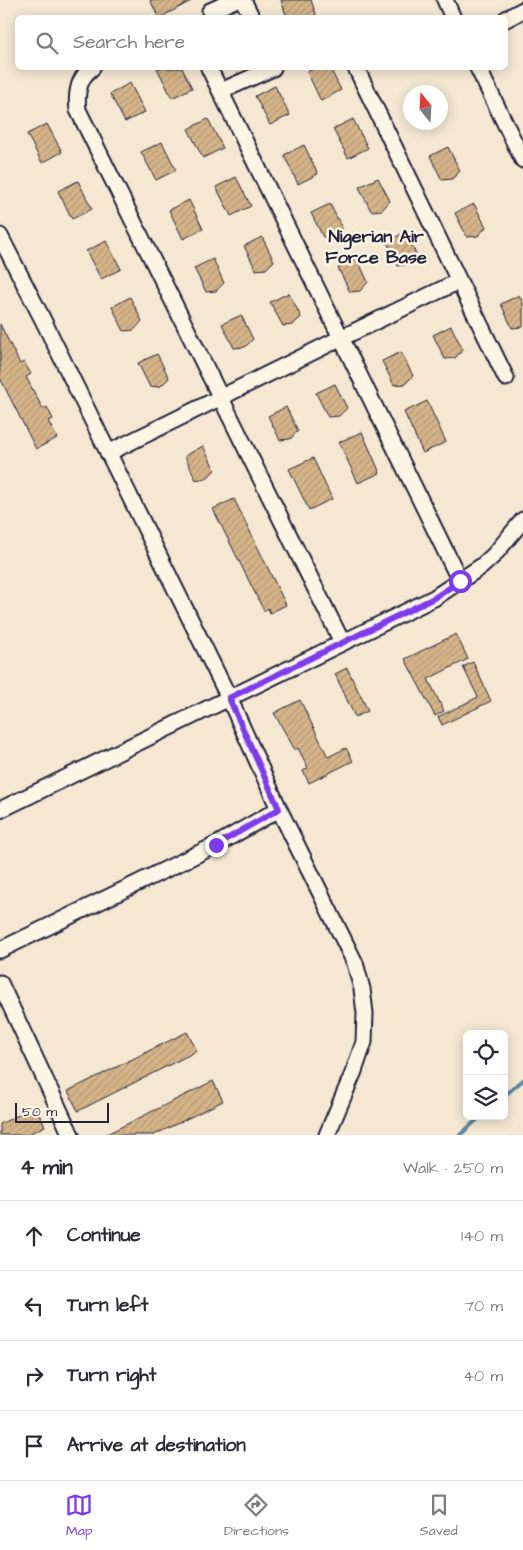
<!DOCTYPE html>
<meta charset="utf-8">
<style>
:root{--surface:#fff;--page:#f2f2f3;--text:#2b2b33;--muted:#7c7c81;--line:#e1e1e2;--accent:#7c3aed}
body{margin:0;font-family:"Architects Daughter",sans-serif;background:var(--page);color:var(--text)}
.controls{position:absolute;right:15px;bottom:15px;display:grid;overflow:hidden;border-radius:8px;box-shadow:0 2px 12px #0003}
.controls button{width:45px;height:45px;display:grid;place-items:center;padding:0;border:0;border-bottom:1px solid var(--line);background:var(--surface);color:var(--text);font:25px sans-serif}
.compass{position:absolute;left:403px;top:85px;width:45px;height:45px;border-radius:50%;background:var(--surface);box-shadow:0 2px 12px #0003;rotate:342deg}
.scale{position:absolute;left:15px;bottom:12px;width:94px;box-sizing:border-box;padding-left:5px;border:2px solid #22223b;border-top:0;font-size:14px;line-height:18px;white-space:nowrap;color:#22223b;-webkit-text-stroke:4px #fcf5e5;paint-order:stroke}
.stop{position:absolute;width:15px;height:15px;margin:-11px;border:4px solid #7c3aed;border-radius:50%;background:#fff}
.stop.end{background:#7c3aed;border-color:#fff;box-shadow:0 1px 5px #0008}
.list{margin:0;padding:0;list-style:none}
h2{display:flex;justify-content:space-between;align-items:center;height:65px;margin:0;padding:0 20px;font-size:21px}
h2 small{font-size:16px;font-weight:400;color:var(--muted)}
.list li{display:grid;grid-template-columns:32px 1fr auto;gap:15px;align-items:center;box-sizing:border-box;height:70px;padding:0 20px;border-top:1px solid var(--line)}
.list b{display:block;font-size:19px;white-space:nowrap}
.list em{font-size:16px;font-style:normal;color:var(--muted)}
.icon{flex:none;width:28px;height:28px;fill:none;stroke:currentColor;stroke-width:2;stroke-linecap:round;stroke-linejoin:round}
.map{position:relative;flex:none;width:523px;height:1135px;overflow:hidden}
.search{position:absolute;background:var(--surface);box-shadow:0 2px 12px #0003;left:15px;right:15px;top:15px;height:55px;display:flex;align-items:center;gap:12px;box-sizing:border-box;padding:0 18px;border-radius:8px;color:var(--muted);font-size:19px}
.sheet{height:345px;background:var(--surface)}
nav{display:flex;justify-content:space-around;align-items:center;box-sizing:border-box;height:70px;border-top:1px solid var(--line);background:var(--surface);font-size:14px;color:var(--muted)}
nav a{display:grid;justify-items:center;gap:2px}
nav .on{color:var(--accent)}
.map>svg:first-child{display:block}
</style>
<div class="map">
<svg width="523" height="1135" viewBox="0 0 523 1135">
<defs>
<pattern id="building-hatch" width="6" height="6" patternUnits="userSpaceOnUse" patternTransform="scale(1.25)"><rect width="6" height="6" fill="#d5b488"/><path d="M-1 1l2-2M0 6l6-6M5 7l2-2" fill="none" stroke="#b79a76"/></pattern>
</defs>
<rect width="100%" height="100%" fill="#f4e8d2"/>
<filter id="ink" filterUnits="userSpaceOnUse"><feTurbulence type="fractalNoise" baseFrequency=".02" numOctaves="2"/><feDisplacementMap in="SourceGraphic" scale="10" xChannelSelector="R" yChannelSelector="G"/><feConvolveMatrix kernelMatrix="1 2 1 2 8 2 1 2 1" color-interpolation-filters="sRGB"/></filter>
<g filter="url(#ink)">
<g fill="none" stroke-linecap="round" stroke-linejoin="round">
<path stroke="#5c88a0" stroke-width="4" d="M504,1096L523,1080
M460,1135L481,1116"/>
</g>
<path fill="url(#building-hatch)" stroke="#22223b" d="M150,0H193L159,18Z
M281,0H311L317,18H287Z
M157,68H182L192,88L172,98Z
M315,68H330L341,90L321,101L307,72Z
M130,83L145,112L125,122L110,94Z
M275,86L290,115L270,125L255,96Z
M208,119L223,148L203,158L188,129Z
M353,119L368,148L348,158L333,129Z
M47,124L62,152L42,163L27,134Z
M162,142L176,170L156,180L141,152Z
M304,145L318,174L298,184L284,155Z
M448,147L460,171L452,179L442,180L430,156Z
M236,177L251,206L231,216L216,187Z
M378,178L390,201L382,210L371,211L359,187Z
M78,181L92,209L72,219L58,191Z
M189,200L203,229L183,239L169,210Z
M330,204L342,228L334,236L323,237L311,213Z
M474,204L486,227L478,236L467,237L455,213Z
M405,232L417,256L409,264L398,266L387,242Z
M262,237L274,261L266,269L256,270L244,246Z
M106,241L121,269L101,279L86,251Z
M357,258L368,282L360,291L350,292L338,268Z
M213,259L224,283L216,291L206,292L194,268Z
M289,293L301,317L293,325L283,326L270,302Z
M519,295L523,303V327L512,328L501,304Z
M130,297L142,321L134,330L124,331L112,307Z
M241,315L253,339L245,347L234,348L222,324Z
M0,324L20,364L24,362L31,374L26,377L43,409L47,407L53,419L48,421L57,438L36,449L0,378Z
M451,326L463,350L455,358L445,359L433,335Z
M401,352L413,376L405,384L394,385L382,361Z
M157,354L169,378L161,386L150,387L138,363Z
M335,384L347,408L339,416L328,417L316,393Z
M427,401L446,442L423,453L404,412Z
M286,407L298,431L290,439L280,440L268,416Z
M362,432L380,473L358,483L339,442Z
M203,446L215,470L207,478L196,480L185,456Z
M313,458L332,499L309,510L289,469Z
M234,499L286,605L270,613L268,608L264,611L213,509Z
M456,634L468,659L428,679L444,711L435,716L405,659Z
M473,662L491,701L442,725L438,717L478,697L463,667Z
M347,668L368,711L355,717L335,674Z
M300,700L328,757L346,748L353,761L309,783L303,771L308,768L298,748L295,750L274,713Z
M187,1032L197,1051L78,1111L68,1091Z
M213,1081L223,1101L154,1135H105Z
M35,1107L45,1126L27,1135H0V1124Z"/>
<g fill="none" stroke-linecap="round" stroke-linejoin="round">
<defs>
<path id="minor" d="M243,0L252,18
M445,0L453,18
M210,11L235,0
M506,19L523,10
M92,68C78,78 76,94 78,110L342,642
M209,68L460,581
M356,68L506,378
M478,68L523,160
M221,91L273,68
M0,236L43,320L229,698L279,809L355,963L362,989L365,1013L364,1042L354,1071L327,1135
M108,453L341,338L459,281
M0,810L434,598L482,566L494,555L523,520
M0,950L216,845L279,809
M0,983L71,1135"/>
</defs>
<use href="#minor" stroke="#22223b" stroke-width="19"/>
<use href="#minor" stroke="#fcf5e5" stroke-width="15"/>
</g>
</g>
<g fill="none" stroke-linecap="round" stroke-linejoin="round" filter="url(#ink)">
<path stroke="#7c3aed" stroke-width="6" d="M216,845L279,809L229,698L434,598L460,581"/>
</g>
<g text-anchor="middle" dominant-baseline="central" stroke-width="5" stroke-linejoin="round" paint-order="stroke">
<g font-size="18" font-weight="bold" fill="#22223b" stroke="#fcf5e5">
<text x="376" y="236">Nigerian Air<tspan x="376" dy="21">Force Base</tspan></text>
</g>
</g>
</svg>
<div class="controls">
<button><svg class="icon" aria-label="locate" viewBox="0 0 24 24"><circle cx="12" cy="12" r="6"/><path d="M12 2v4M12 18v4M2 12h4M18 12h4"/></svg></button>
<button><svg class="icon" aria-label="layers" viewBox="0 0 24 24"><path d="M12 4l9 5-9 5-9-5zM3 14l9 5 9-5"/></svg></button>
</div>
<svg class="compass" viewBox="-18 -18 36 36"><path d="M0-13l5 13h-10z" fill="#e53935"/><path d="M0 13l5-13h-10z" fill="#7c7c81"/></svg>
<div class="scale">50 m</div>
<div class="stop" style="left:460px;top:581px"></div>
<div class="stop end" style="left:216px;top:845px"></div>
<div class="search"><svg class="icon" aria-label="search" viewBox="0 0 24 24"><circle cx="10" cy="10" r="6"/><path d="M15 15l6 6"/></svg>Search here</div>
</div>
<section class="sheet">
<h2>4 min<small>Walk · 250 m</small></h2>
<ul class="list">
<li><svg class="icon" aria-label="ahead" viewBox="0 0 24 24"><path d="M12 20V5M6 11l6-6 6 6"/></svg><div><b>Continue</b></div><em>140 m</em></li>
<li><svg class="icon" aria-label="left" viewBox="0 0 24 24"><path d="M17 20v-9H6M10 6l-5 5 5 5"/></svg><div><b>Turn left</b></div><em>70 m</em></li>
<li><svg class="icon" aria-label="right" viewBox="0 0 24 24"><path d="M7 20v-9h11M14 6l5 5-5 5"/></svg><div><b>Turn right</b></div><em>40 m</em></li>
<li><svg class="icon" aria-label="arrive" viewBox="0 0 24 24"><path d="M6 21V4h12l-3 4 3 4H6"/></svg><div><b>Arrive at destination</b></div></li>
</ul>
</section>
<nav>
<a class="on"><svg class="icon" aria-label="map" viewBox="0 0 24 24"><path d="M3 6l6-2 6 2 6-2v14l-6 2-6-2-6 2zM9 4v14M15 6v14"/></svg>Map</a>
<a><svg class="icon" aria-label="directions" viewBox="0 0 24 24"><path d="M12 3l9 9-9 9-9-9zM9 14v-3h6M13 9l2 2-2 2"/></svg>Directions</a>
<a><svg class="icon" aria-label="saved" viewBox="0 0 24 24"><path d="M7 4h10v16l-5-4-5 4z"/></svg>Saved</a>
</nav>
